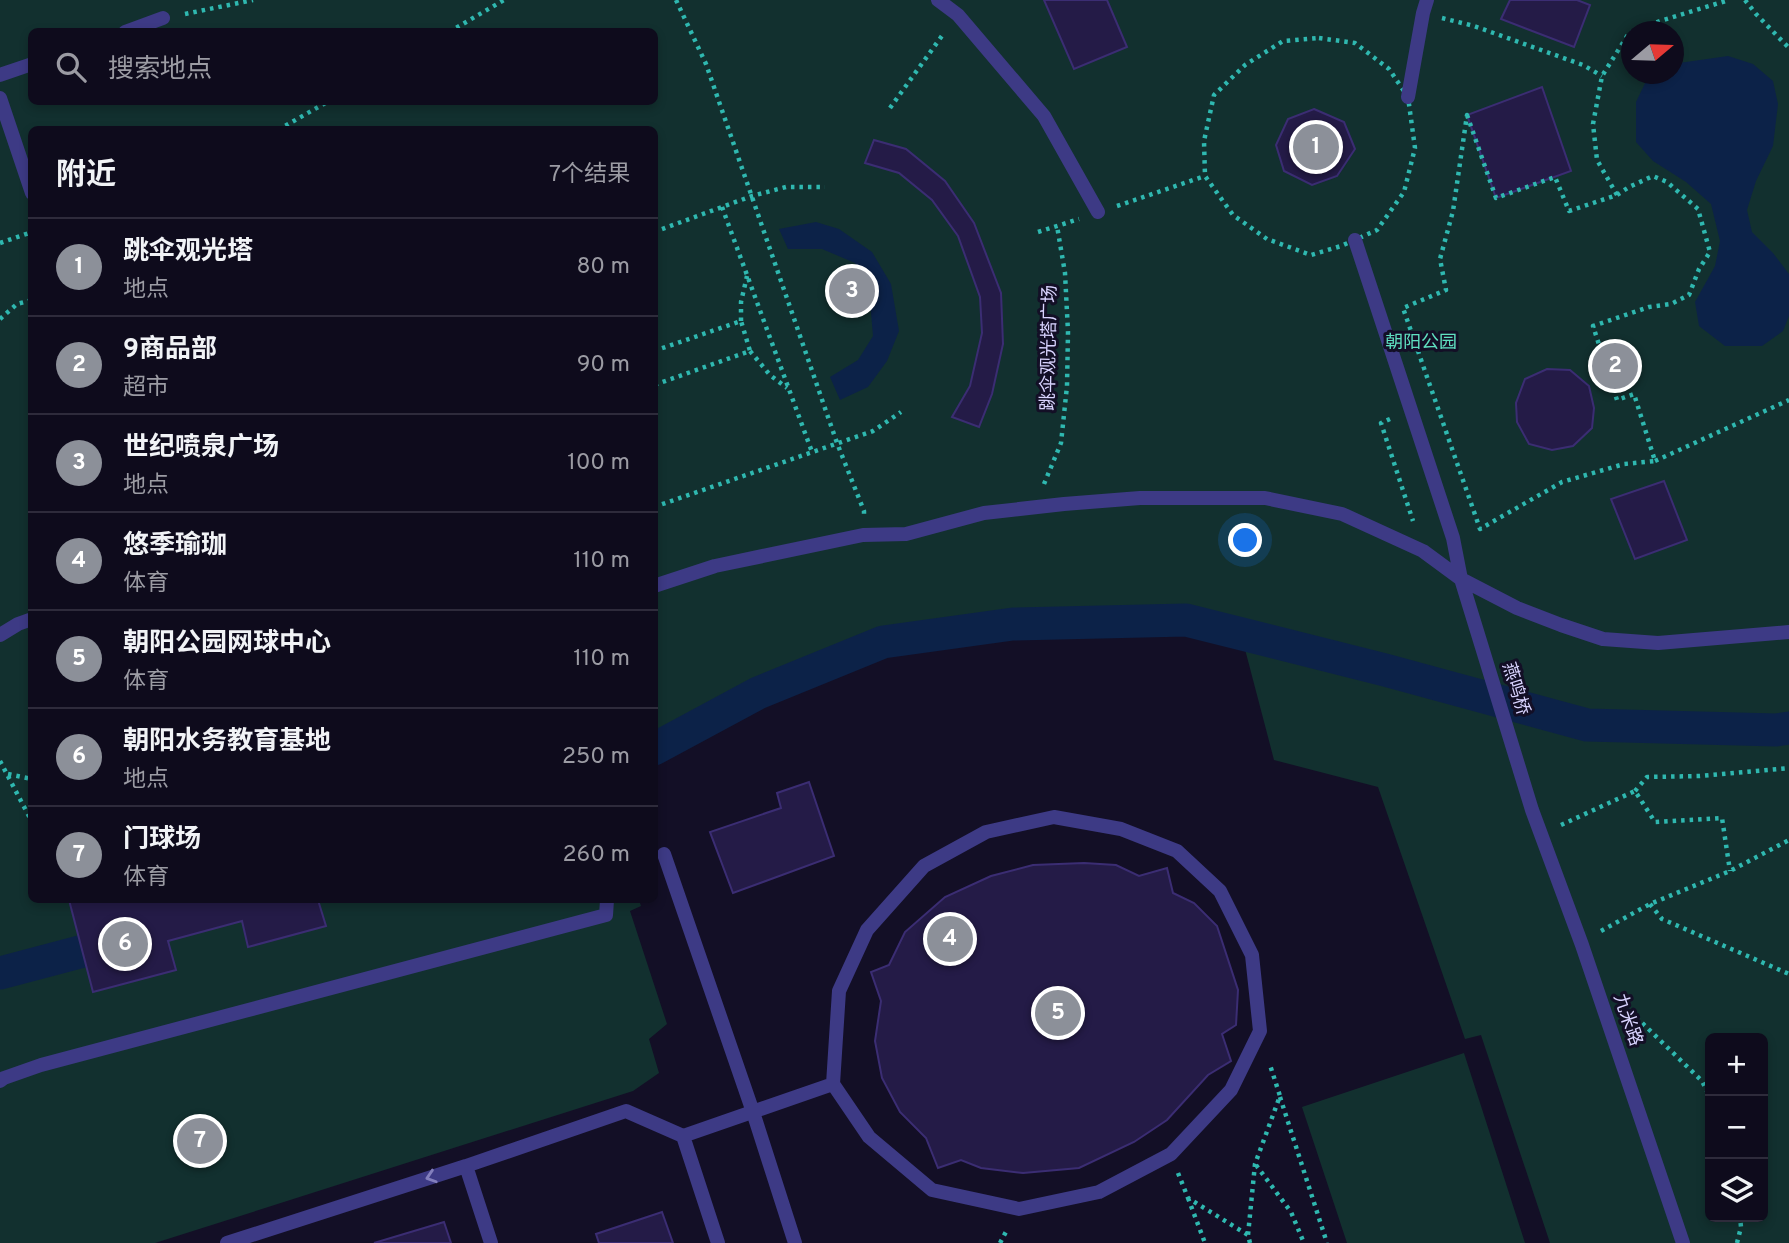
<!DOCTYPE html>
<html lang="zh">
<meta charset="utf-8">
<style>
:root{--surface:#0e0b1c;--page:#1c1929;--text:#f1f3f6;--muted:#9b9ba3;--line:#2e2b3b;--accent:#8c9099}
body{margin:0;font-family:Overpass,"Noto Sans SC",sans-serif;background:var(--page);color:var(--text)}
.controls{position:absolute;right:21px;bottom:21px;display:grid;overflow:hidden;border-radius:10px;box-shadow:0 4px 10px #0003}
.controls button{width:63px;height:63px;display:grid;place-items:center;padding:0;border:0;border-bottom:2px solid var(--line);background:var(--surface);color:var(--text);font:35px sans-serif}
.compass{position:absolute;left:1621px;top:21px;width:63px;height:63px;border-radius:50%;background:var(--surface);box-shadow:0 4px 10px #0003;rotate:71deg}
.you{position:absolute;left:1246px;top:541px;width:24px;height:24px;margin:-18px;border:5px solid #fff;border-radius:50%;background:#1a73e8;box-shadow:0 0 0 10px #1a73e833}
.badge{display:grid;place-items:center;width:46px;height:46px;border-radius:50%;background:var(--accent);color:#fff;font-size:23px;font-weight:700}
.pin{position:absolute;translate:-50% -50%;border:4px solid #fff;box-shadow:0 2px 7px #0006}
.list{margin:0;padding:0;list-style:none}
h2{display:flex;justify-content:space-between;align-items:center;height:91px;margin:0;padding:0 28px;font-size:30px}
h2 small{font-size:23px;font-weight:400;color:var(--muted)}
.list li{display:grid;grid-template-columns:46px 1fr auto;gap:21px;align-items:center;box-sizing:border-box;height:98px;padding:0 28px;border-top:2px solid var(--line)}
.list b{display:block;font-size:26px;white-space:nowrap}
.list p{margin:0;font-size:23px;white-space:nowrap;color:var(--muted)}
.list em{font-size:23px;font-style:normal;color:var(--muted)}
.icon{flex:none;width:38px;height:38px;fill:none;stroke:currentColor;stroke-width:2;stroke-linecap:round;stroke-linejoin:round}
.map{position:relative;flex:none;width:1789px;height:1243px;overflow:hidden}
.search{position:absolute;background:var(--surface);box-shadow:0 4px 10px #0003;left:28px;top:28px;width:630px;height:77px;display:flex;align-items:center;gap:18px;box-sizing:border-box;padding:0 24px;border-radius:10px;color:var(--muted);font-size:26px}
.panel{position:absolute;background:var(--surface);box-shadow:0 4px 10px #0003;left:28px;top:126px;width:630px;height:777px;border-radius:10px}
.map>svg:first-child{display:block}
</style>
<div class="map">
<svg width="1789" height="1243" viewBox="0 0 1789 1243">
<rect width="100%" height="100%" fill="#130f26"/>
<path fill="#12302f" fill-rule="evenodd" d="M0,0H1789V1243H1550L1481,1035L1465,1039L1378,787L1274,760L1241,634L1186,620L1013,624L883,642L758,693L655,749L654,130H32V900H639L641,906L630,911L667,1024L649,1039L659,1073L633,1091L155,1243H0ZM32,32H654V102H32ZM1632,32H1674V74H1632ZM1710,1038H1763V1217H1710Z
M1464,1053L1525,1243H1347L1302,1107Z"/>
<path fill="#0c2248" d="M1728,56L1753,64L1773,81L1778,104L1773,146L1756,181L1747,210L1752,232L1773,253L1789,274V316L1783,331L1762,346H1725L1699,326L1695,302L1715,266L1720,241L1711,204L1686,182L1653,161L1636,142V102L1649,75L1653,74H1674V65L1679,63Z
M816,222L839,229L872,252L891,284L899,331L887,361L868,387L840,400L830,377L858,360L873,336L870,301L855,263L822,249H788L779,229Z"/>
<g fill="none" stroke-linecap="round" stroke-linejoin="round">
<path stroke="#0c2248" stroke-width="33" d="M654,749L758,693L883,642L1013,624L1186,620L1385,670L1587,725L1776,730L1789,728
M0,973L125,940"/>
</g>
<path fill="#241b47" stroke="#3b2d73" stroke-width="2" d="M1044,0H1107L1127,47L1074,69Z
M1510,0H1577L1590,5L1574,47L1501,19Z
M1542,87L1571,171L1496,198L1467,115Z
M1314,109L1344,122L1355,149L1337,176L1312,185L1284,171L1276,145L1288,119Z
M874,140L906,149L945,181L974,223L1001,293L1003,344L992,394L979,427L952,417L970,386L982,333L980,297L958,236L932,200L899,173L865,163Z
M1547,369L1570,370L1589,386L1594,408L1592,428L1573,446L1552,450L1529,444L1517,422L1516,403L1525,379Z
M1664,481L1687,540L1635,559L1611,499Z
M809,782L834,856L733,893L710,832L781,808L777,793Z
M1084,863L1116,865L1139,876L1167,868L1173,893L1194,903L1217,926L1238,990L1236,1025L1222,1034L1231,1061L1208,1075L1167,1120L1134,1142L1079,1168L1023,1173L981,1168L961,1160L938,1168L926,1138L900,1112L882,1078L875,1041L881,1001L871,972L889,965L905,932L945,897L991,876L1033,865Z
M69,900H318L326,926L248,947L242,921L168,941L176,970L93,992Z
M662,1212L673,1243H599L596,1234Z
M444,1222L451,1243H374Z"/>
<g fill="none" stroke-linecap="round" stroke-linejoin="round">
<path stroke="#2fb8b0" stroke-width="4.5" stroke-dasharray="3.5 5" stroke-linecap="butt" d="M676,0L706,64L837,443L864,511V515
M1745,0L1756,14L1789,48
M185,14L253,0
M1442,18L1474,26L1583,65L1602,76
M449,32L504,0
M1633,32L1660,21L1729,0
M1319,38L1355,43L1389,69L1408,97L1415,148L1404,192L1377,230L1341,246L1311,255L1267,239L1233,215L1205,176L1204,141L1214,95L1245,65L1283,41Z
M890,108L944,33
M1467,115L1496,198L1555,177L1569,211L1617,195L1629,187L1653,176L1667,182L1698,209L1710,252L1699,269L1689,295L1671,304L1649,307L1593,326L1617,400L1634,394L1655,461L1624,464L1562,482L1480,529L1403,308L1446,290L1440,259L1453,211Z
M278,130L327,102
M1617,195L1597,160L1593,124L1602,76L1629,33L1632,32
M1117,206L1205,176
M722,207L812,452
M654,232L752,196L786,187H825
M1038,232L1079,219
M0,243L32,232
M0,319L17,304L32,300
M741,321V302L747,276
M654,351L741,321L750,351L654,385
M750,351L770,375L787,388
M1390,419L1381,423L1413,521
M1655,461L1789,400
M1044,484L1061,443L1067,386L1068,332L1065,273L1057,226
M654,507L873,431L901,412
M0,761L32,822
M8,774L32,779
M1635,791L1647,777L1700,776L1789,768
M1561,825L1635,791L1655,822L1722,818L1730,871
M1650,904L1662,919L1789,974
M1601,931L1650,904L1730,871L1789,840
M1629,1013L1634,1015L1702,1081L1710,1097
M1280,1097L1327,1243
M1256,1165L1291,1212L1304,1243
M1178,1173L1188,1198L1248,1235
M1188,1198L1205,1243
M1000,1243L1008,1228
M1250,1243L1248,1235L1255,1164L1280,1096L1270,1065
M1737,1243L1741,1227L1740,1217"/>
<path stroke="#3d3a85" stroke-width="14" d="M938,0L958,15L1044,116L1098,212
M125,32L163,18
M0,75L32,64
M1408,97L1423,13L1427,0
M0,98L32,193
M1461,579L1532,810L1582,945L1683,1243
M1461,579L1517,608L1561,625L1603,639L1658,643L1789,632
M654,586L715,566L863,535L906,534L984,513L1064,504L1140,498H1265L1342,514L1423,551L1461,579L1453,538L1355,240
M0,635L18,624L32,619
M664,854L753,1112L795,1243
M0,1081L4,1078L41,1065L606,915L607,900
M683,1136L718,1243
M466,1166L626,1111L683,1136L833,1084L869,1137L932,1190L1019,1209L1099,1192L1171,1154L1231,1090L1260,1031L1252,955L1220,891L1177,851L1121,829L1054,817L986,832L924,866L867,930L839,991L833,1084
M227,1243L466,1166L491,1243"/>
</g>
<defs><path id="oneway-chevron" d="M-2-3.5L2.5 0L-2 3.5" fill="none" stroke-width="1.6" stroke-linecap="round" stroke-linejoin="round" transform="scale(1.75)"/></defs>
<use stroke="#837fbc" href="#oneway-chevron" transform="translate(431 1177) rotate(162)"/>
<g text-anchor="middle" dominant-baseline="central" stroke-width="6" stroke-linejoin="round" paint-order="stroke">
<g font-size="18" fill="#5fe0c0" stroke="#130f26">
<text x="1421" y="343">朝阳公园</text>
</g>
<g font-size="18" fill="#d9d4ff" stroke="#130f26">
<text transform="translate(1050 348) rotate(-89)">跳伞观光塔广场</text>
<text transform="translate(1515 689) rotate(73)">燕鸣桥</text>
<text transform="translate(1627 1020) rotate(71)">九米路</text>
</g>
</g>
</svg>
<div class="controls">
<button>+</button>
<button>−</button>
<button><svg class="icon" aria-label="layers" viewBox="0 0 24 24"><path d="M12 4l9 5-9 5-9-5zM3 14l9 5 9-5"/></svg></button>
</div>
<svg class="compass" viewBox="-18 -18 36 36"><path d="M0-13l5 13h-10z" fill="#e53935"/><path d="M0 13l5-13h-10z" fill="#9b9ba3"/></svg>
<div class="you"></div>
<div class="pin badge" style="left:1316px;top:147px">1</div>
<div class="pin badge" style="left:1615px;top:366px">2</div>
<div class="pin badge" style="left:852px;top:291px">3</div>
<div class="pin badge" style="left:950px;top:939px">4</div>
<div class="pin badge" style="left:1058px;top:1013px">5</div>
<div class="pin badge" style="left:125px;top:944px">6</div>
<div class="pin badge" style="left:200px;top:1141px">7</div>
<div class="search"><svg class="icon" aria-label="search" viewBox="0 0 24 24"><circle cx="10" cy="10" r="6"/><path d="M15 15l6 6"/></svg>搜索地点</div>
<section class="panel">
<h2>附近<small>7个结果</small></h2>
<ul class="list">
<li><span class="badge">1</span><div><b>跳伞观光塔</b><p>地点</p></div><em>80 m</em></li>
<li><span class="badge">2</span><div><b>9商品部</b><p>超市</p></div><em>90 m</em></li>
<li><span class="badge">3</span><div><b>世纪喷泉广场</b><p>地点</p></div><em>100 m</em></li>
<li><span class="badge">4</span><div><b>悠季瑜珈</b><p>体育</p></div><em>110 m</em></li>
<li><span class="badge">5</span><div><b>朝阳公园网球中心</b><p>体育</p></div><em>110 m</em></li>
<li><span class="badge">6</span><div><b>朝阳水务教育基地</b><p>地点</p></div><em>250 m</em></li>
<li><span class="badge">7</span><div><b>门球场</b><p>体育</p></div><em>260 m</em></li>
</ul>
</section>
</div>
